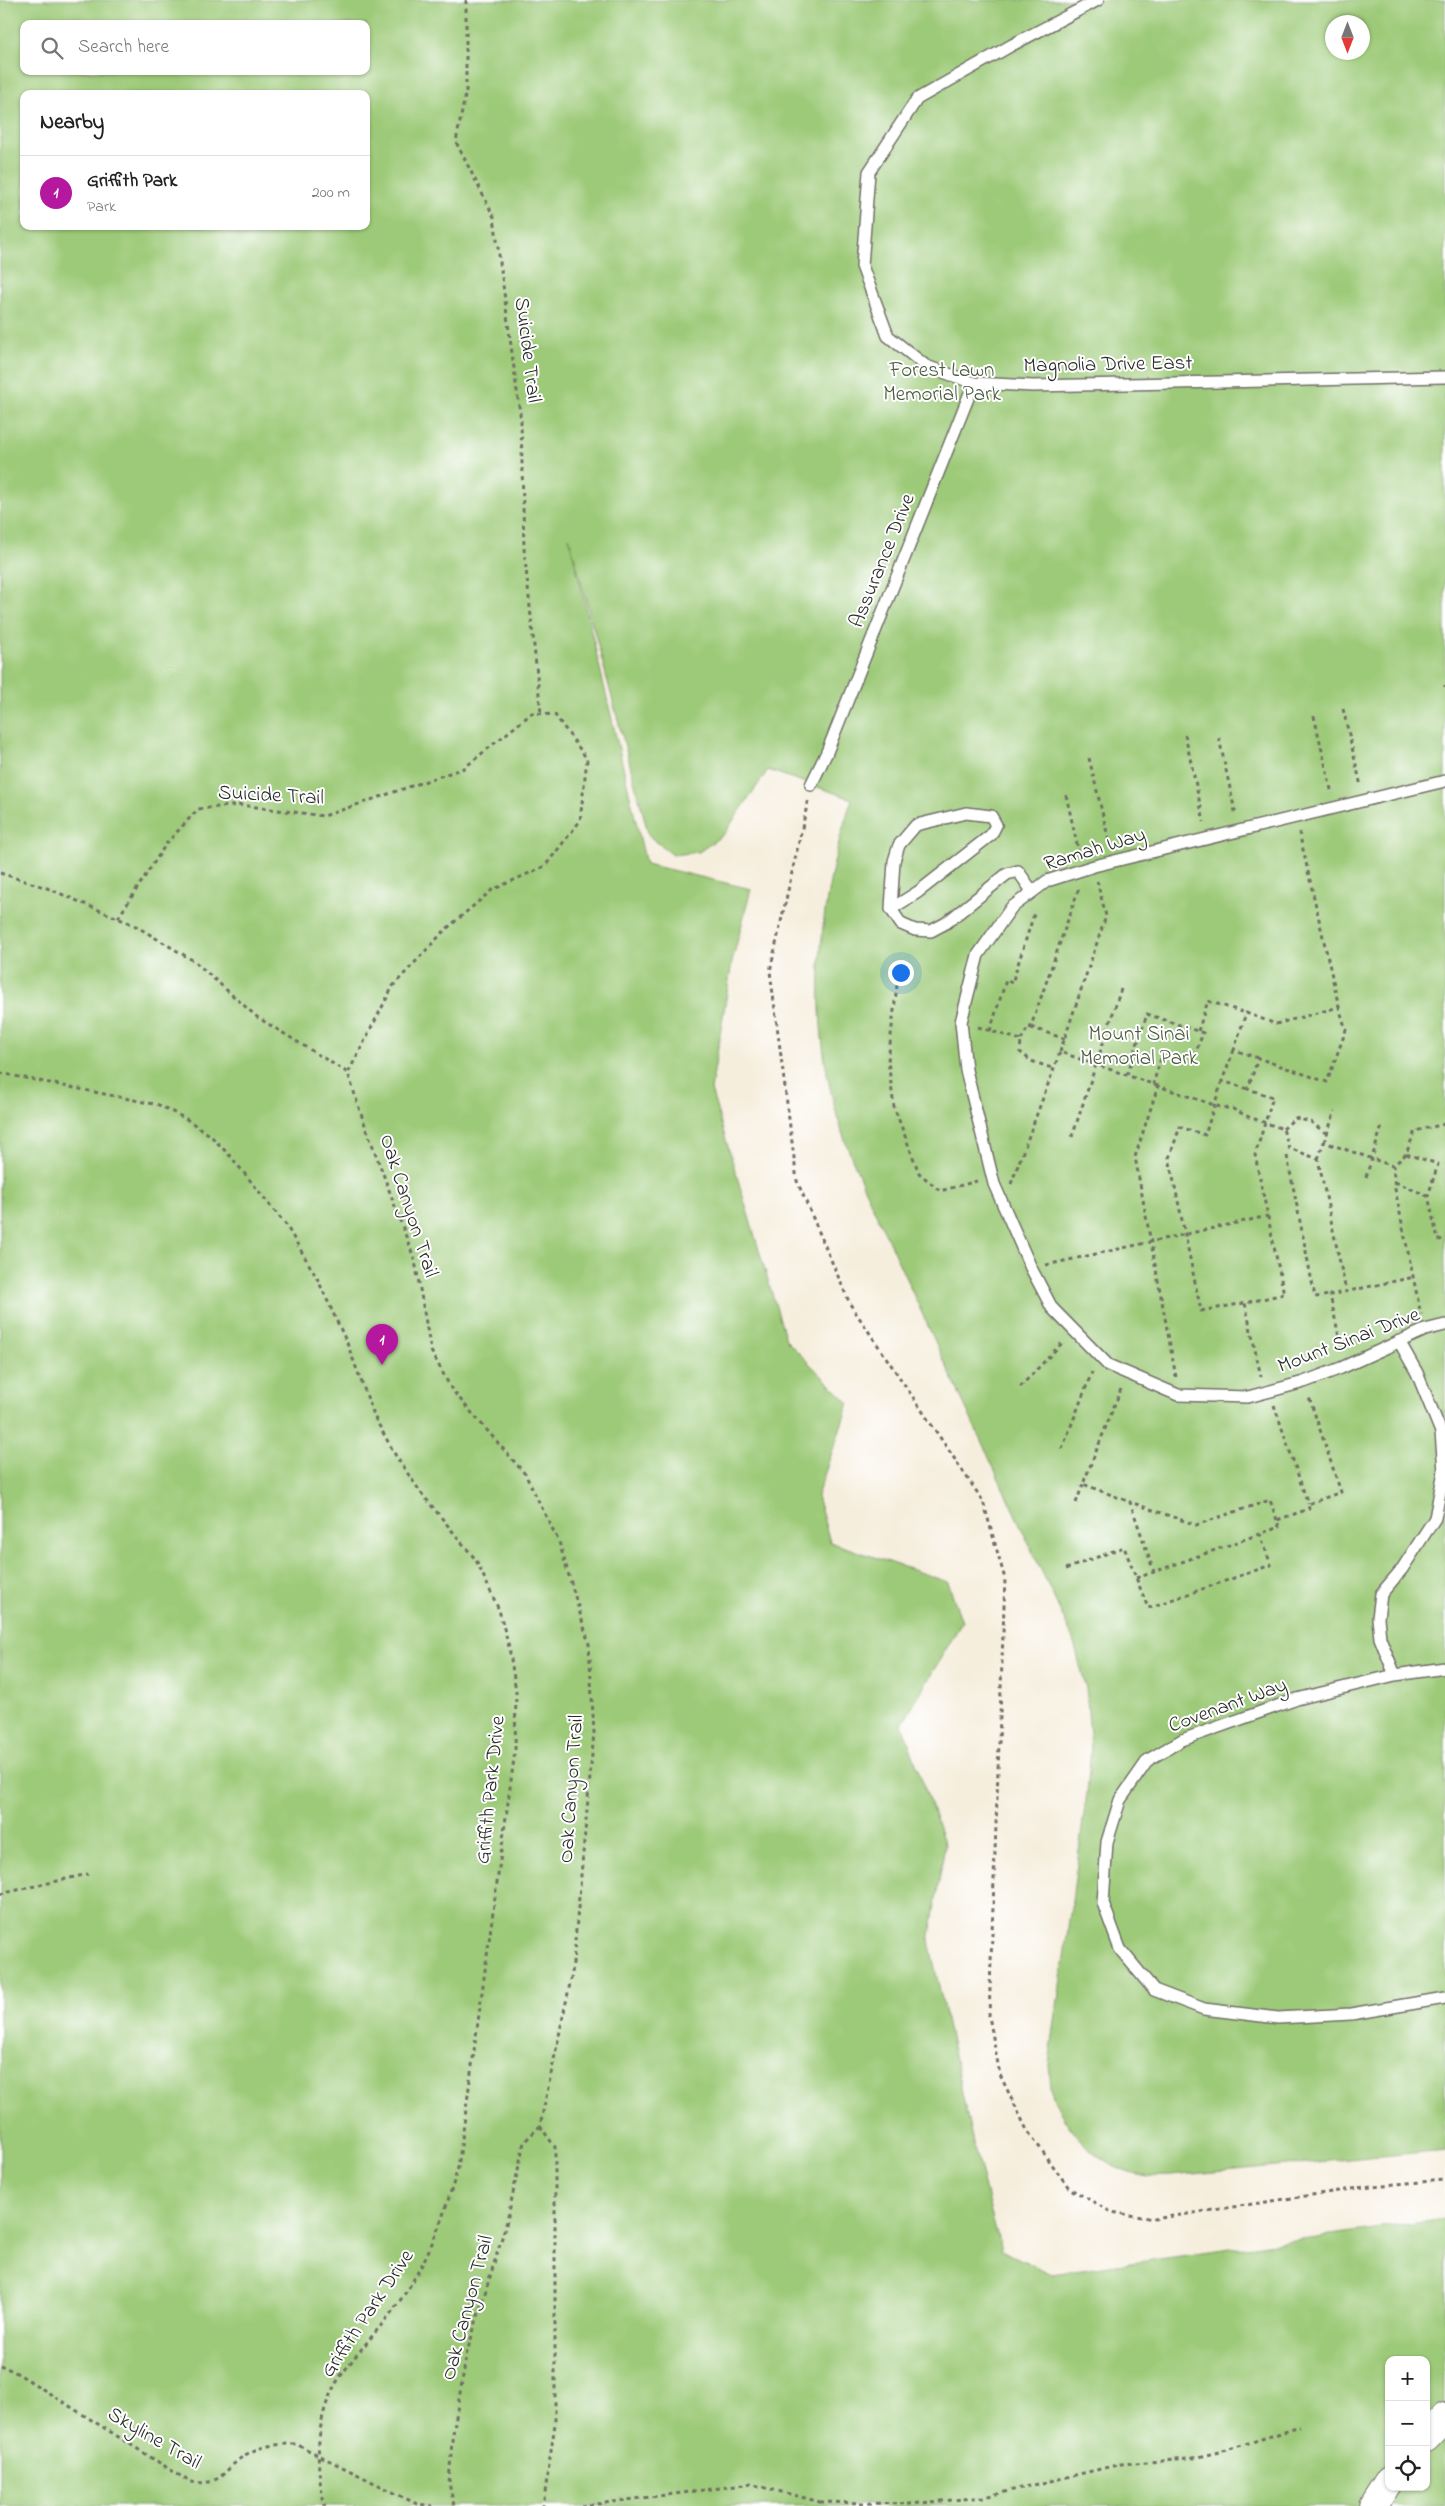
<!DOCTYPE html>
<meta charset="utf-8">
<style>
:root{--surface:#fff;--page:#f2f2f2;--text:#222;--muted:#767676;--line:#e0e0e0;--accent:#b5179e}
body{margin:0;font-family:"Indie Flower",sans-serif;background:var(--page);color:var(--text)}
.controls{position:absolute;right:15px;bottom:15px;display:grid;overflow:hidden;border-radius:10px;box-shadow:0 1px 4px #0004}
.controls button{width:45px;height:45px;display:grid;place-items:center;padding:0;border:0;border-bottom:1px solid var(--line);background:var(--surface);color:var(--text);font:25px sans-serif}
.compass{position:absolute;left:1325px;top:15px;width:45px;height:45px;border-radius:50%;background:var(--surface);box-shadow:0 1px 4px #0004;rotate:180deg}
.you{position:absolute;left:900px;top:972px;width:18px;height:18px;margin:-12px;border:4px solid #fff;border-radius:50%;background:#1a73e8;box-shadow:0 0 0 8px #1a73e833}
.badge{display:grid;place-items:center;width:32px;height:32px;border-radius:50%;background:var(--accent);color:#fff;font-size:16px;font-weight:700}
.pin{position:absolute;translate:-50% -41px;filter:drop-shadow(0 1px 2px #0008)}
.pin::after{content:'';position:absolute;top:26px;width:18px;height:15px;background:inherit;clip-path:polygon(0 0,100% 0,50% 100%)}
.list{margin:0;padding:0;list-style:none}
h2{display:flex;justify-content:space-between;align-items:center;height:65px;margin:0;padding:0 20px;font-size:21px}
h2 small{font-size:16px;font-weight:400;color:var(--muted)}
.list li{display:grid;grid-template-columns:32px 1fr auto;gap:15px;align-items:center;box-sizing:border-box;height:75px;padding:0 20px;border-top:1px solid var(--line)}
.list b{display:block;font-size:19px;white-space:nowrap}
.list p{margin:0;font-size:16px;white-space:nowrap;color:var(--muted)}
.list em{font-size:16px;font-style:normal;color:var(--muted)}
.icon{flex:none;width:28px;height:28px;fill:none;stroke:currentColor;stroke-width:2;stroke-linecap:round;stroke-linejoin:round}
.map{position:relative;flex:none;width:1445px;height:2506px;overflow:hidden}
.search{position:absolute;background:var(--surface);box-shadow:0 1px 4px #0004;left:20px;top:20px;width:350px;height:55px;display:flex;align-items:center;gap:12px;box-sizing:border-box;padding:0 18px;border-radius:10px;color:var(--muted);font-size:19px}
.panel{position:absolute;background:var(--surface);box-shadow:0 1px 4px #0004;left:20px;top:90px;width:350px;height:140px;border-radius:10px}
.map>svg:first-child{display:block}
</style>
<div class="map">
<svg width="1445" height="2506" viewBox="0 0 1445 2506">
<rect width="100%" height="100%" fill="#fff"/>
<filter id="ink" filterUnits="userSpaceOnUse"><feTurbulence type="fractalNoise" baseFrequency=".02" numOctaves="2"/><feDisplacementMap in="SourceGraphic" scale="10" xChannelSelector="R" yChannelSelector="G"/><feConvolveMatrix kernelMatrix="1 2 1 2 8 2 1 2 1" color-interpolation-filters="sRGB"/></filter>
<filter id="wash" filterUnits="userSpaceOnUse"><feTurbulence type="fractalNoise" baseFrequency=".0096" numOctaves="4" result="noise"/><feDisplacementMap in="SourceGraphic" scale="20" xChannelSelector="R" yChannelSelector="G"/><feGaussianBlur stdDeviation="1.12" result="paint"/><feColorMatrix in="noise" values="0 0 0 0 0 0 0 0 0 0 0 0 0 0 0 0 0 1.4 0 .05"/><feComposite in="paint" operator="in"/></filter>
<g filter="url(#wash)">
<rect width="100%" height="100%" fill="#f6eedd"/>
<path fill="#9dca78" stroke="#647a52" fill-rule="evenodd" d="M0,0H1445V2150L1171,2176C1162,2176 1150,2177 1141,2175C1101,2167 1069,2135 1054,2099C1050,2089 1050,2075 1049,2064L1087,1793L1091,1746L1086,1688L1073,1639L864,1188C857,1169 848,1151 842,1132C806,1022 816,906 852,799L768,770L724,834L699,852L673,855L649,836L569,537L646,864L751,889L732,962L711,1090L786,1340L849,1403L817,1496L830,1542L948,1582L962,1622L902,1724L945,1845L929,1941L973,2143L1001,2250L1052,2274L1445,2219V2506H0ZM1332,22H1362V52H1332ZM24,24H366V71H24ZM24,94H366V226H24ZM1389,2360H1426V2487H1389Z"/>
</g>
<g filter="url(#ink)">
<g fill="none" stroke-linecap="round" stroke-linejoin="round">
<defs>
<path id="service" d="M1098,0L1012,45L917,99L869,172L862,266L888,336L926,366L974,383L1033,386L1445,377
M1445,781L1094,866L1047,881L1011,908L978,955L961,1022L966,1070L994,1184L1031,1268L1052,1308L1108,1365L1178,1395L1248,1397L1304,1382L1341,1368L1425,1330L1445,1325
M811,785L827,752L974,383
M891,909L918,892L991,835L996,825L991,816L966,813L916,825L899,845L894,861L891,909L901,924L915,930L931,931L946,923L1007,874L1018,871L1032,891
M1445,1668L1395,1675L1297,1699L1182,1740L1148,1760L1120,1800L1107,1842L1103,1903L1120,1949L1154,1990L1204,2009L1278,2018L1351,2014L1445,1998
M1395,1675L1380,1638L1378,1618L1381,1594L1402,1569L1435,1518L1444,1471L1441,1432L1417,1373L1399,1341"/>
<path id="tertiary" d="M1426,2437L1445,2417
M1373,2506L1389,2481"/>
</defs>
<use href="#service" stroke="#726f69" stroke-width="14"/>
<use href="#tertiary" stroke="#726f69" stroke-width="30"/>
<path stroke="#726f69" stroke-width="3" stroke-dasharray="4 4" stroke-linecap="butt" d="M466,0V91L456,142L494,217L521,421L524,549L541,714
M1445,685V687
M1343,709L1361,786
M1314,716L1332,794
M1185,735L1204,822
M1219,738L1236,816
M1089,758L1110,845
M1066,795L1079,853
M808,801L770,971L797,1181L850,1304L983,1501L1005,1579L989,2016L1000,2075L1027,2130L1069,2188L1111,2212L1154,2219L1371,2186L1445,2180
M1299,832L1339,1007
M0,873L47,888L134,925L194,961L257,1017L348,1073L360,1111L415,1261L431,1351L452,1390L525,1474L559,1542L589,1644L594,1733L572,1974L540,2126L524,2142L507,2221L467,2352L452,2440L449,2483L454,2506
M118,918L166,844L198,809L240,805L324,816L464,768L532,713L555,715L587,759L580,821L545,866L492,890L444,931L393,986L348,1073
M897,985L888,1061L894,1107L919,1173L940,1191L977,1181
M978,1027L1021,1040L1020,1052L1031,1061L1055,1069
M1030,1029L1079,888
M990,1031L1006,980L1012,983L1035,911
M1198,1031L1208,1001L1246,1013
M1021,1040L1026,1031L1033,1028L1065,1039
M1234,1050L1222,1081L1248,1089
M1060,1052L1106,916L1097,881
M1258,1058L1234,1050L1246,1013L1276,1024L1339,1007L1346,1030L1327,1082L1258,1058L1248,1089L1273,1097L1255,1155L1284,1294L1245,1303L1261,1377
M0,1073L159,1105L188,1120L210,1135L232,1158L286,1225L317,1278L347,1343L375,1418L397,1458L422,1494L476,1560L499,1610L509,1647L516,1691L515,1751L458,2168C447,2205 435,2243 415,2277C395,2313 366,2341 342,2374C315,2411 314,2463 325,2506
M1127,1075L1147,1014L1203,1033L1192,1062L1163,1052L1153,1084
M1222,1081L1205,1135L1180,1127L1169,1158L1201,1311L1245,1303
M1445,1124L1415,1131L1406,1154L1438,1164L1428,1196L1438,1240L1445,1239
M1283,1129L1295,1118L1311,1122L1327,1134
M1072,1137L1122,986
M1324,1142L1335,1111
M1406,1154L1393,1166L1395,1189L1421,1315
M1287,1156L1315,1297L1330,1295
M1318,1159L1324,1142L1393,1166
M1366,1177L1382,1126
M1395,1182L1428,1196
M1011,1184L1060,1052L1158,1086
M1046,1265L1268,1216
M1342,1351L1330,1295L1414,1277
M1176,1377L1135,1157L1158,1086L1220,1107L1233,1109L1249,1117L1283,1129L1289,1148L1318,1159L1346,1291
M1020,1387L1063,1342
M1121,1389L1083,1484L1130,1502
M1274,1405L1308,1504
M1062,1449L1092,1372
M1076,1503L1083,1484
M1277,1520L1270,1500L1196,1525L1130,1502L1154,1572L1279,1527L1277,1520L1309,1509L1308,1504L1341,1492L1309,1397
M1066,1569L1124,1547L1148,1608L1271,1565L1260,1534
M1136,1578L1154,1572
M0,1894L88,1874
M540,2126L555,2147V2424L543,2506
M0,2365L17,2373L190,2482C224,2487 223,2468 247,2454C263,2445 278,2444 296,2444L417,2504L432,2506
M820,2502L910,2504L984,2497L1121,2464L1189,2459L1223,2451L1300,2427
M581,2506L751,2484L820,2502L823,2506"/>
<use href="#service" stroke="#fff" stroke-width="11"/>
<use href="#tertiary" stroke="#fff" stroke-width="28"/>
</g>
</g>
<g text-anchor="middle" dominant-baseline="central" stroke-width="4" stroke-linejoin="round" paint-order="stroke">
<g font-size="21" fill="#2b2b2b" stroke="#fff">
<text transform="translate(527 350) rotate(83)">Suicide Trail</text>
<text transform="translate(1108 365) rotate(-1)">Magnolia Drive East</text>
<text transform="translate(883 561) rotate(-68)">Assurance Drive</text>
<text transform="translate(271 796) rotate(3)">Suicide Trail</text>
<text transform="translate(1095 850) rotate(-17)">Ramah Way</text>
<text transform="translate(408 1206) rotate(72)">Oak Canyon Trail</text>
<text transform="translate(1349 1341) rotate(-21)">Mount Sinai Drive</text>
<text transform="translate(1228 1706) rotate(-20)">Covenant Way</text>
<text transform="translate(572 1789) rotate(-86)">Oak Canyon Trail</text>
<text transform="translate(491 1790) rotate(-84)">Griffith Park Drive</text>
<text transform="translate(468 2308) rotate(-75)">Oak Canyon Trail</text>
<text transform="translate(368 2314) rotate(-56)">Griffith Park Drive</text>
<text transform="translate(154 2439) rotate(30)">Skyline Trail</text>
</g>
<g font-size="21" fill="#4d5b42" stroke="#fff">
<text x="942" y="371">Forest Lawn<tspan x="942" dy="24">Memorial Park</tspan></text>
<text x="1139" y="1035">Mount Sinai<tspan x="1139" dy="24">Memorial Park</tspan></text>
</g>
</g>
</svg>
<div class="controls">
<button>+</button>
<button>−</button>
<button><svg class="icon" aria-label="locate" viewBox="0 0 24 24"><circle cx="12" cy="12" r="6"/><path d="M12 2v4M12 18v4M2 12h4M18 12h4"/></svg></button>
</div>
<svg class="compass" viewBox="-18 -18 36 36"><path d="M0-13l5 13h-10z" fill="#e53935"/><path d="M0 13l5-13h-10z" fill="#767676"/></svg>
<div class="you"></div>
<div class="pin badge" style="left:382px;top:1365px">1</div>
<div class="search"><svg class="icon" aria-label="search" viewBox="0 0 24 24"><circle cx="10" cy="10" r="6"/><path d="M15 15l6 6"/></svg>Search here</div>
<section class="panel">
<h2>Nearby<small></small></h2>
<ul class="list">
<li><span class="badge">1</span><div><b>Griffith Park</b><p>Park</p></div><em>200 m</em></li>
</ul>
</section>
</div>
